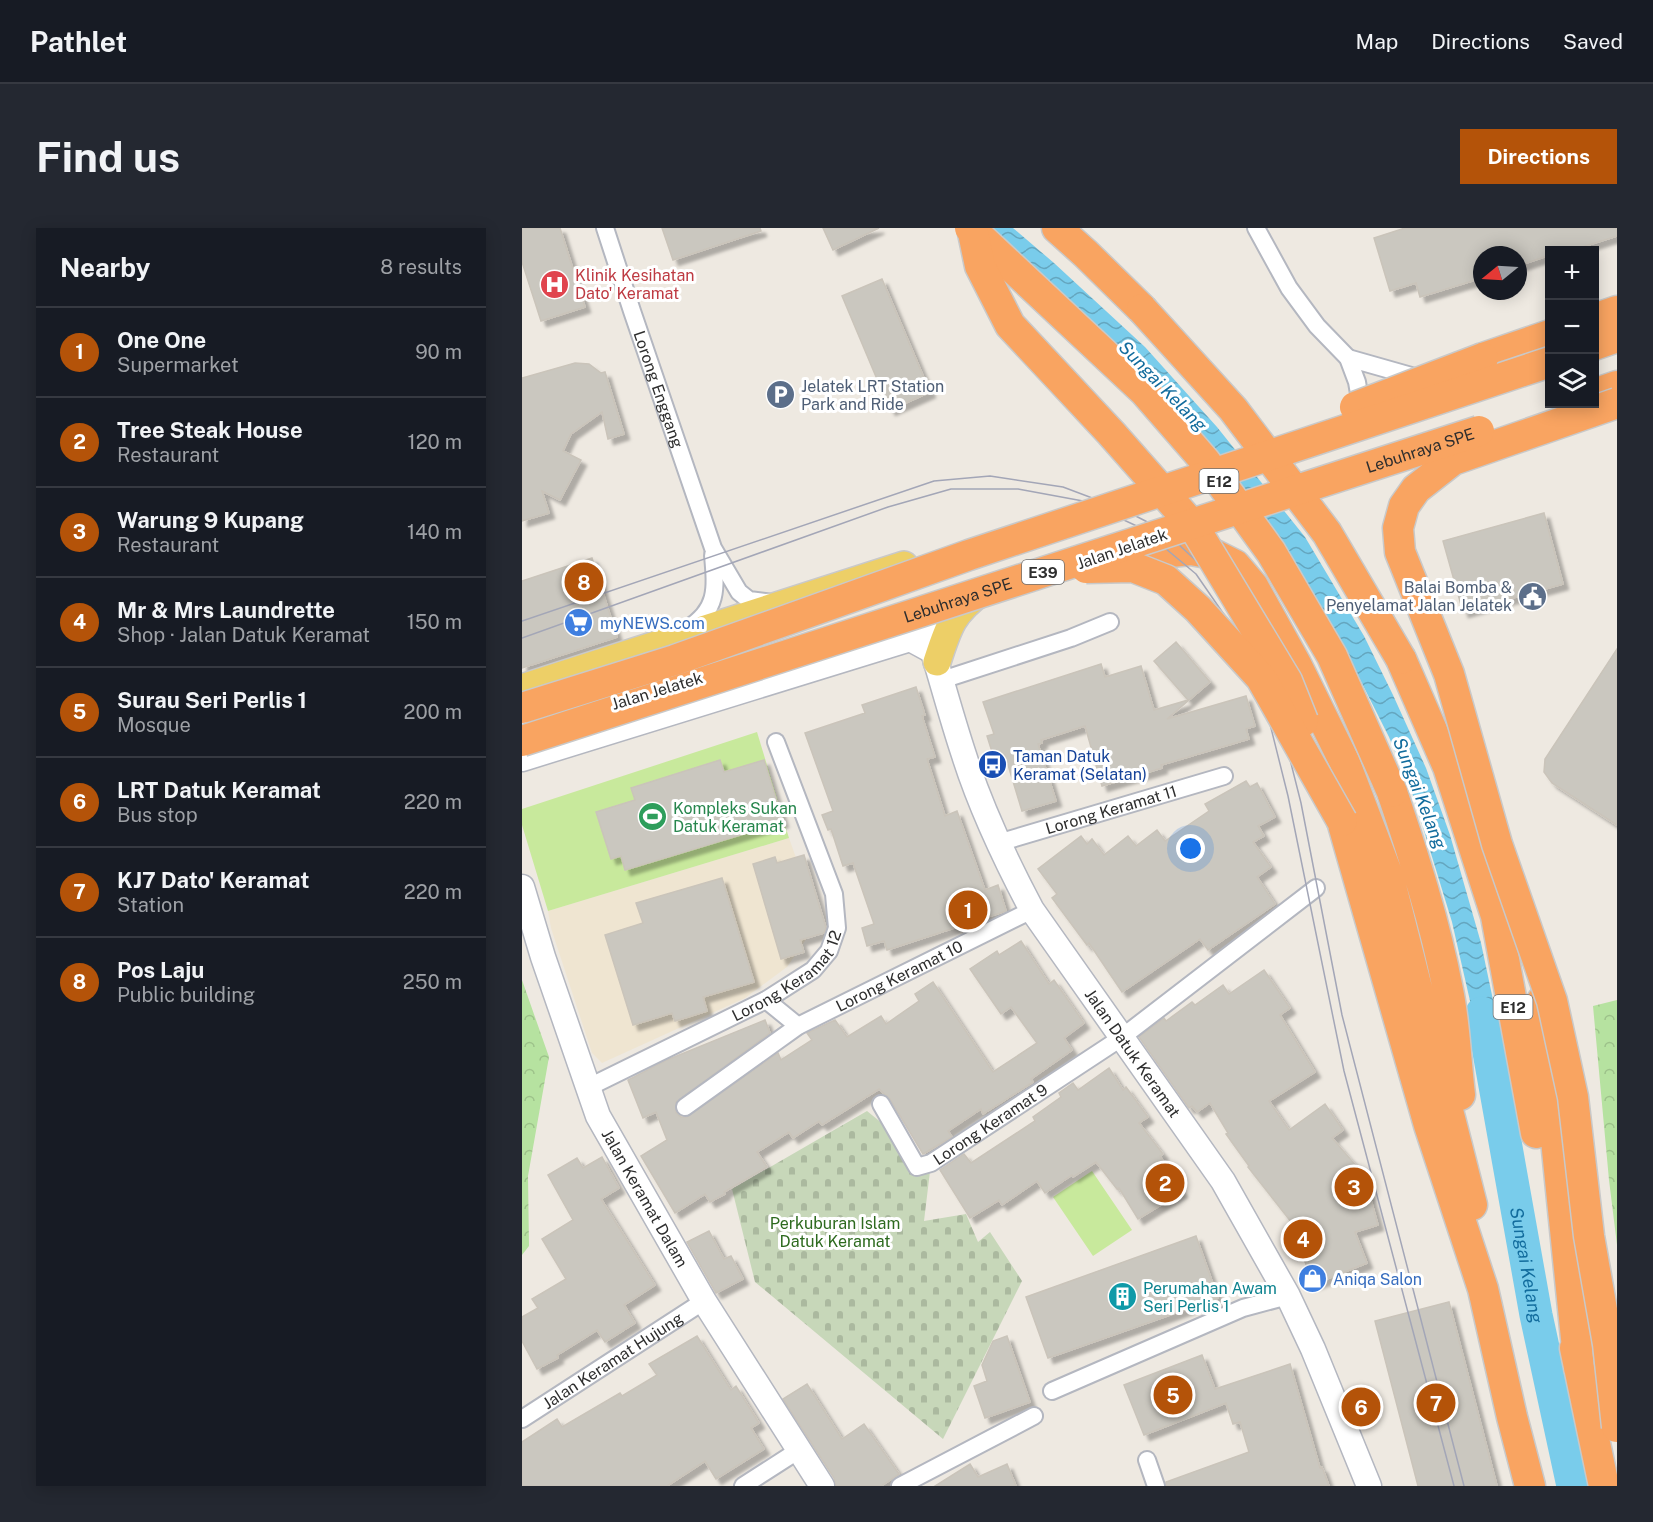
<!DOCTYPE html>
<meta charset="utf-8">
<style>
:root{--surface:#171b24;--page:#242831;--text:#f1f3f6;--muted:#9ea1a6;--line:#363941;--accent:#b45309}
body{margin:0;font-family:"Public Sans",sans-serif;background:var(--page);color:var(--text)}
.controls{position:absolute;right:18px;top:18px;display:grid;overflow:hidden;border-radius:0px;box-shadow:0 3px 15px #0003}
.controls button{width:54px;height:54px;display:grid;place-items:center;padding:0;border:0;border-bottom:2px solid var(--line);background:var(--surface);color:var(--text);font:30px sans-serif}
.compass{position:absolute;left:951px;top:18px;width:54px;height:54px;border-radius:50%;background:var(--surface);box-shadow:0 3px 15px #0003;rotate:252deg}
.you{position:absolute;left:669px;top:621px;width:21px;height:21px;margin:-15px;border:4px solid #fff;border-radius:50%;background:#1a73e8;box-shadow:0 0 0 9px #1a73e833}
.badge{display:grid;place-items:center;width:39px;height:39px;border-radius:50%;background:var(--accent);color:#fff;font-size:20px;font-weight:700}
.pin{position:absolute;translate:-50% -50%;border:3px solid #fff;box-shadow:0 2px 6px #0006}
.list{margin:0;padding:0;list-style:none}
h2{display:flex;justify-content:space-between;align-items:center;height:78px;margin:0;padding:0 24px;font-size:26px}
h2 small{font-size:20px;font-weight:400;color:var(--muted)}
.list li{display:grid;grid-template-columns:39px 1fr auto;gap:18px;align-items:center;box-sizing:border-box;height:90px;padding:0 24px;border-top:2px solid var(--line)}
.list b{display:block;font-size:22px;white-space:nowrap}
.list p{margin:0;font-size:20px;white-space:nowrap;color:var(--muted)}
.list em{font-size:20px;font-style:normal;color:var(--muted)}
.icon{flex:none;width:33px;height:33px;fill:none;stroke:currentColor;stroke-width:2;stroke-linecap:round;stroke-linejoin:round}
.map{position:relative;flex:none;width:1095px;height:1258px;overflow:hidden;border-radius:0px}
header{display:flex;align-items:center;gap:36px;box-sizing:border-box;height:84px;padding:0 30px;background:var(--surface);border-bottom:2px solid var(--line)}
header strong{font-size:28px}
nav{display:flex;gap:33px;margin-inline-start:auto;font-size:21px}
.intro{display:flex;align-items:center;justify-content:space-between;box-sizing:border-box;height:144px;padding:0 36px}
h1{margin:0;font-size:42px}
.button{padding:15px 27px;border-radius:0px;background:var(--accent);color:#fff;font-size:21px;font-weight:700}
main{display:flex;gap:36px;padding:0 36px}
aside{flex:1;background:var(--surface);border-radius:0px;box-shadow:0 3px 15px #0003}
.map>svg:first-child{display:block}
</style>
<header>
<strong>Pathlet</strong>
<nav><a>Map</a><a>Directions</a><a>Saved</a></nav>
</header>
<div class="intro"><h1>Find us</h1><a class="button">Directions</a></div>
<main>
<aside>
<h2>Nearby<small>8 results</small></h2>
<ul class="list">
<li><span class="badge">1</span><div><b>One One</b><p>Supermarket</p></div><em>90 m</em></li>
<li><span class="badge">2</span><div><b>Tree Steak House</b><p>Restaurant</p></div><em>120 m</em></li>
<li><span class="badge">3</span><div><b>Warung 9 Kupang</b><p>Restaurant</p></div><em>140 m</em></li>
<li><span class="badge">4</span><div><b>Mr &amp; Mrs Laundrette</b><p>Shop · Jalan Datuk Keramat</p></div><em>150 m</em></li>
<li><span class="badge">5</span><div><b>Surau Seri Perlis 1</b><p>Mosque</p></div><em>200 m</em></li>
<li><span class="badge">6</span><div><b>LRT Datuk Keramat</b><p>Bus stop</p></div><em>220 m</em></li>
<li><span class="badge">7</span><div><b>KJ7 Dato' Keramat</b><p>Station</p></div><em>220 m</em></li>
<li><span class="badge">8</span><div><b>Pos Laju</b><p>Public building</p></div><em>250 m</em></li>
</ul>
</aside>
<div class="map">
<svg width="1095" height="1258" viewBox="0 0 1095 1258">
<defs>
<pattern id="forest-crowns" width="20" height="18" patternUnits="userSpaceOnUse" patternTransform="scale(1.5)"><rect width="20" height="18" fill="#b6e2a0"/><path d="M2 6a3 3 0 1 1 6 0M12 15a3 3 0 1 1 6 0" fill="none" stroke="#9dc28a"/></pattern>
<pattern id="cemetery-stones" width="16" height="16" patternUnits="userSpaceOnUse" patternTransform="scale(1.5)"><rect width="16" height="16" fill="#c7d7b9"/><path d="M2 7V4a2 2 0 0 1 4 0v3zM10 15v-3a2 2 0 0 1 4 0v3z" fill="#abb99f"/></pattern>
<pattern id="water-waves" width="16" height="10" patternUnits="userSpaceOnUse" patternTransform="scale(1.5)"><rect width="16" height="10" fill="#79cceb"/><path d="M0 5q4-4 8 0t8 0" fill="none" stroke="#64a6bf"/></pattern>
<filter id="shadow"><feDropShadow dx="5.5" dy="5.5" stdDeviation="1.5" flood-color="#0004"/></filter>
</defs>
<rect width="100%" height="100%" fill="#eee9e1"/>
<path fill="#efe5d1" d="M267,610L289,672L287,707L265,739L223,770L80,835L70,825L29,700L26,683Z"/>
<path fill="url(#forest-crowns)" d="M0,752L27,829L6,948L7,1018L0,1027Z
M1095,772V1017L1087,952L1071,778Z"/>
<path fill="url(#cemetery-stones)" d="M345,883L409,935L402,993L444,986L456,1014L468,1004L500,1053L421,1211L233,1054L210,961Z"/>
<path fill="#c8e99c" d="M235,504L267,610L26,683L0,597V581Z
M570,943L610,1002L571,1028L531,969Z"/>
<path fill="url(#water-waves)" d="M468,0H491L532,35L623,119L695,199L783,309L842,408L871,467L904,540L928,607L959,715L982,824L957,832L951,786L930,694L892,570L867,509L812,400L765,323Z"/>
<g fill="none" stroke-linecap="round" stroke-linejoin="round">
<path stroke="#79cceb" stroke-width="33" id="s1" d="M960,785L1014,1087L1051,1258"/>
</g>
<path fill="#cac7bf" stroke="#cac4ba" stroke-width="1.5" filter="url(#shadow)" d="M0,0H38L63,79L19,93L0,34Z
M140,0H238L239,3L151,32Z
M301,0H357L311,22Z
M883,0H1095V8L1051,22H1028V27L996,38V27H960V50L898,69L894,55L868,63L852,10Z
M360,51L408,164L368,182L320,68Z
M53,135L67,136L79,145L83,144L102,206L86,211L80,184L49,206L41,223L59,232L38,272L20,263L27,285L0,293V150Z
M1022,285L1041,356L941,384L921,313Z
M70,330L95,409L0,440V353Z
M654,414L688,454L645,491L724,468L733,498L724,501L727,511L639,537L640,540L580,558L563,498L519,512L520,515L516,516L534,573L500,583L483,527L472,530L465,508L472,506L461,474L579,436L583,449L619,438L632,482L666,472L632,433Z
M1095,421V597L1030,555L1022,544L1023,531Z
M394,459L403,487L400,488L413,529L405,531L423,588L435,583L463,662L476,657L484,683L365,722L362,713L345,718L340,700L352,696L331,635L321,638L309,601L306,602L300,587L311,583L283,505L343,485L340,477Z
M198,532L202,544L242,532L261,594L103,642L99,628L89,631L74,584L113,572L109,560Z
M724,553L728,559L735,555L753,589L736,598L742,608L731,614L749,639L735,649L753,676L686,722L678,711L600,764L567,715L565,717L530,670L535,666L516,641L559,608L565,616L570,611L582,627L606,608L614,618L635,602L643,613L687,583L683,576Z
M282,627L304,700L302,705L278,712L282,724L259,731L231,636L253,629L255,635Z
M200,650L232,754L181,769L185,783L153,793L150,785L111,797L83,707L121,695L114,675Z
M499,713L527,756L532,752L562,795L542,810L550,822L509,851L511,854L461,886L459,881L426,903L430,909L401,926L368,871L357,861L300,897L297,893L271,910L267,904L235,924L245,939L202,964L203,966L188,974L183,966L153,985L119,928L145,912L134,884L121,890L106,852L145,832L243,792L248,805L154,874V885L159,889H165L256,825L259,832L290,812L285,805L313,792L325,809L359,788L364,796L397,773L393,766L411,754L471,844L515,815L489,779L479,786L448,741L475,723L477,727Z
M742,742L768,780L758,787L793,844L747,873L767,902L803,876L821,902L810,910L842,947L856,997L833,1004L845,1035L792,1056L779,1024L764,998L770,995L726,939L727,938L704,906L706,905L688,875L675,884L670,878L667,880L617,809L642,790L644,793L670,774L673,777L701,757L707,766Z
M587,840L601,862L604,859L626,889L617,895L641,926L638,928L660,964L616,991L597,960L595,961L574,934L551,949L550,947L523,965L515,953L480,977L477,972L448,990L418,942L442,926L449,935L513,893L511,889L539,869L537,865L551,855L556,862Z
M80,929L97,960L79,971L133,1057L102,1077L113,1095L83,1114L75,1102L35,1127L36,1130L15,1141L0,1113V1089L16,1080L10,1071L44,1051L20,1011L51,992L26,947L55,930L61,940Z
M187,1003L202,1031L209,1028L221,1051L194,1065L165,1014Z
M674,1008L696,1070L526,1130L504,1069Z
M927,1074L975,1258H896L853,1093Z
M175,1108L209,1162L214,1158L237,1195L229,1200L242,1221L194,1251L183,1233L145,1258H0V1214L35,1191L40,1199L98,1165L100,1168L135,1147L127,1136Z
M485,1108L508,1174L463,1190L452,1158L465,1153L460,1137L471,1113Z
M680,1127L693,1161L768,1136L798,1240L800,1239L807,1258H644V1254L727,1224L718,1194L711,1196L704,1175L622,1207L602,1157Z
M285,1156L320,1211L342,1196L377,1246L359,1258H314L312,1250L261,1171Z
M448,1236L456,1249L485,1236L494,1258H413Z"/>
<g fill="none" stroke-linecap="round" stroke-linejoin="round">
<defs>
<g id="street">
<path id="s2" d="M83,0L110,83L191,320L217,364L227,372L251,375"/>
<path d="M734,0L767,60L795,98L826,130L835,154L840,183"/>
<path d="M826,130L900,151"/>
<path d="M165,401C196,382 194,361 191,327"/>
<path d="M420,452L549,410L588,394"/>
<path id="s3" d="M476,615L702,548"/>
<path d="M244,772L276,798"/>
<path id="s4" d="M65,860L244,772L291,742L307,723L315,700L312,666L254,514"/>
<path id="s5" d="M359,876L395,939L409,935L599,810L794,660"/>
<path id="s6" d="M163,879L276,798L510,682"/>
<path d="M530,1163L721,1080L766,1068"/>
<path id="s7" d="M0,1191L182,1073"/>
<path d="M625,1232L634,1258"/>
<path d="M221,1258L277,1222"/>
<path d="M378,1258L512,1188"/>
</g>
<g id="secondary">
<path id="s8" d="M398,382C414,430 426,479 442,527C459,581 484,633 510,682L701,953L766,1068L791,1121L847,1258"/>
<path d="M0,531L388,411L412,424"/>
<path id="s9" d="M0,659L21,729L76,888L182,1073L300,1258"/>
</g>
<path id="primary" d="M415,434C426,400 430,385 459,364
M0,460L382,337"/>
<path id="highway" d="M535,0L564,26L620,81
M1072,91L1095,83
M1072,117L1095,109
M961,130L1028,107
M1072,166L1095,158
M585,330L669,322L691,326L713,337L731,358L774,436L823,535L867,650L950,977
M879,431L926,539L974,688L1014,905
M870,564C892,629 913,694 926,762C933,796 934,833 938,867
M820,593L907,897L961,1061L990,1189L1008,1258
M1020,773L1057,1140
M1053,1120L1082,1258"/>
</defs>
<use href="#street" stroke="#b4b7c0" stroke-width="20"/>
<use href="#secondary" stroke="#b4b7c0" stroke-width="27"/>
<use href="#primary" stroke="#c9c9c9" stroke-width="30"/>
<use href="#highway" stroke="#c9c9c9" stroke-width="33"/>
<use href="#street" stroke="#fff" stroke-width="16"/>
<use href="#secondary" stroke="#fff" stroke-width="24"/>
<use href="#primary" stroke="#edcf67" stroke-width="27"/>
<use href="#highway" stroke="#f9a461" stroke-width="30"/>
<path stroke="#a3a6b7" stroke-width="1.5" d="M0,393L412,253L468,248L541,259L602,282L641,302L682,340L721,394L752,468L779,575L820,787L942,1258
M0,410L366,279L429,261H496L561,273L619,300L674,346L712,401L739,460L766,568L822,843L932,1258"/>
<defs>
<g id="highway-bridge">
<path d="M448,0L622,163L683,233L749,324L810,428L870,564"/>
<path d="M450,0L458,38L488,97L589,205L672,299L765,453L781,493"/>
<path d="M620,81L711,181L805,305L879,431"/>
<path d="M1095,175L931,232L894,261L882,278L876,300L878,324L927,446L975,616L1030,773L1051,869L1067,1008L1086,1116L1095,1199"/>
<path d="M833,179L961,130"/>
<path d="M564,340L611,339L644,352L676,381L739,450L820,593"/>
<path d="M0,480L153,432L447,327L1028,134"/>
<path id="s10" d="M0,513L957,203"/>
</g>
</defs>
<use href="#highway-bridge" stroke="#c9c9c9" stroke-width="33" stroke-linecap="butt"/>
<use href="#highway-bridge" stroke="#f9a461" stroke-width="30"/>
</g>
<defs>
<symbol id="hospital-disc" viewBox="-11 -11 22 22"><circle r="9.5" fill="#e0444e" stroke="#fff"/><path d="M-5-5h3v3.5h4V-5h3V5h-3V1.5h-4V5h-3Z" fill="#fff"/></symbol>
<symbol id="parking-disc" viewBox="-11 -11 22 22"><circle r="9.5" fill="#5c6f8a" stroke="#fff"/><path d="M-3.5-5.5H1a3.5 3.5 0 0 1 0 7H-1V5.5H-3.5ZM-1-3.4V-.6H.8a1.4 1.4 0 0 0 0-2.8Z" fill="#fff"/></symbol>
<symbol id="civic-disc" viewBox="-11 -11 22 22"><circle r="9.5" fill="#5c6f8a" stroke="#fff"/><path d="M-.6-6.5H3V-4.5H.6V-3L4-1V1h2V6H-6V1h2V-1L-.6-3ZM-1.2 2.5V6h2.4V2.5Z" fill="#fff"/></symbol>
<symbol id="supermarket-disc" viewBox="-11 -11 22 22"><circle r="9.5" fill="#3f7fe0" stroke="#fff"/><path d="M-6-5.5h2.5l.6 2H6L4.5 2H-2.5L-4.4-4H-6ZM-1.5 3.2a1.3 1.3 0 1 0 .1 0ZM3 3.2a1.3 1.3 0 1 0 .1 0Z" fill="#fff"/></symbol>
<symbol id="bus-disc" viewBox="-11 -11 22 22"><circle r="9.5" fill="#1a4fb4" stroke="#fff"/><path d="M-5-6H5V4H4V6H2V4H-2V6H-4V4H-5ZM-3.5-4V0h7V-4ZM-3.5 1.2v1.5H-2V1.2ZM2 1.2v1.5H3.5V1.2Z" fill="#fff"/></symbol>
<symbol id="stadium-disc" viewBox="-11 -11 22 22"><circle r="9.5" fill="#2e9e5b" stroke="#fff"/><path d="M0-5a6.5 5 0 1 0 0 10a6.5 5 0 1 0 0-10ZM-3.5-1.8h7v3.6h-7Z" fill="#fff"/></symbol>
<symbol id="shop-disc" viewBox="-11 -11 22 22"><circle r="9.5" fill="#3f7fe0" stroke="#fff"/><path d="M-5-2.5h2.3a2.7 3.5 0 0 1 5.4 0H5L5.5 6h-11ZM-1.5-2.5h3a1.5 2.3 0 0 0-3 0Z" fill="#fff"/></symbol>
<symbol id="building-disc" viewBox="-11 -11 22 22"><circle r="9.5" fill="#0f9aa8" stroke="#fff"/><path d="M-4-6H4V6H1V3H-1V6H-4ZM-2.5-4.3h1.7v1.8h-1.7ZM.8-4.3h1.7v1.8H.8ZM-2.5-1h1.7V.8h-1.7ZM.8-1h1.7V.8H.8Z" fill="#fff"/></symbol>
</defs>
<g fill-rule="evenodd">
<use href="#hospital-disc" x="16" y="40" width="33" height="33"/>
<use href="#parking-disc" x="242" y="150" width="33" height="33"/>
<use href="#civic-disc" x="994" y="352" width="33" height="33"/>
<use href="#supermarket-disc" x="40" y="378" width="33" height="33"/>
<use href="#bus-disc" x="454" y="520" width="33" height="33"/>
<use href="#stadium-disc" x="114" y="572" width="33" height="33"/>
<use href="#shop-disc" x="774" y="1034" width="33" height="33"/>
<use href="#building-disc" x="584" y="1052" width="33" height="33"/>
</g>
<g text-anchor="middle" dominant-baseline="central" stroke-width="6" stroke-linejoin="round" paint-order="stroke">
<g fill="#fff" stroke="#6d6d6d" stroke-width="1.5">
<rect x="677.5" y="241" width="39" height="24" rx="4.5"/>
<rect x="500" y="332" width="42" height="24" rx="4.5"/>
<rect x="971.5" y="767" width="39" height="24" rx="4.5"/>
</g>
<g font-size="15" font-weight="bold" fill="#2e2e2e">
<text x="697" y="253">E12</text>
<text x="521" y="344">E39</text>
<text x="991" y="779">E12</text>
</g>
<g font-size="16" fill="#be3a42" stroke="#fff" text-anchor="start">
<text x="53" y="47">Klinik Kesihatan<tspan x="53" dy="18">Dato' Keramat</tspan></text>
</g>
<g font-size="16" fill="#4e5e75" stroke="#fff" text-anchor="start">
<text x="279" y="158">Jelatek LRT Station<tspan x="279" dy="18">Park and Ride</tspan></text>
<text x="990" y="359" text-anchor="end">Balai Bomba &amp;<tspan x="990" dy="18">Penyelamat Jalan Jelatek</tspan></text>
</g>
<g font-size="16" fill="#2e2e2e" stroke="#fff">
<text stroke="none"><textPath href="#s2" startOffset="170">Lorong Enggang</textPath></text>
<text stroke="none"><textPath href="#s10" startOffset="944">Lebuhraya SPE</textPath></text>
<text transform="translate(600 321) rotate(-19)">Jalan Jelatek</text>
<text stroke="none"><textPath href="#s10" startOffset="458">Lebuhraya SPE</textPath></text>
<text transform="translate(135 463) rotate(-17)">Jalan Jelatek</text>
<text stroke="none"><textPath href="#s3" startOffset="118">Lorong Keramat 11</textPath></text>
<text stroke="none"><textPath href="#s4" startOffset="232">Lorong Keramat 12</textPath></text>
<text stroke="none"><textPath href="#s6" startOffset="252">Lorong Keramat 10</textPath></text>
<text stroke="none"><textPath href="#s8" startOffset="496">Jalan Datuk Keramat</textPath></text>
<text stroke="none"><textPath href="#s5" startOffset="158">Lorong Keramat 9</textPath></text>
<text stroke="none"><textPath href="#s9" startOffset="336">Jalan Keramat Dalam</textPath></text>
<text stroke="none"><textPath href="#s7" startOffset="108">Jalan Keramat Hujung</textPath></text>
</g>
<g font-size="16" fill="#366cbe" stroke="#fff" text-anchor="start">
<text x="78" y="395">myNEWS.com</text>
<text x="811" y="1051">Aniqa Salon</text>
</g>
<g font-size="16" fill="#164399" stroke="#fff" text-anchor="start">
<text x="491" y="528">Taman Datuk<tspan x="491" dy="18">Keramat (Selatan)</tspan></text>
</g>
<g font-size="16" fill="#27864d" stroke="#fff" text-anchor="start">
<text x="151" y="580">Kompleks Sukan<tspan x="151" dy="18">Datuk Keramat</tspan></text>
</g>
<g font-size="16" fill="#2d6a1e" stroke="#fff">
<text x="313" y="995">Perkuburan Islam<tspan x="313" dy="18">Datuk Keramat</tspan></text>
</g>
<g font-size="16" fill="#0d838f" stroke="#fff" text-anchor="start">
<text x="621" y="1060">Perumahan Awam<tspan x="621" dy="18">Seri Perlis 1</tspan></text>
</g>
<g font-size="18" font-style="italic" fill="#126c9d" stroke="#fff">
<text transform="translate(641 158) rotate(46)">Sungai Kelang</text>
<text transform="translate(898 565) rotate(69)">Sungai Kelang</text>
<text stroke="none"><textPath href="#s1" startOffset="256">Sungai Kelang</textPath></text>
</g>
</g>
</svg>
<div class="controls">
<button>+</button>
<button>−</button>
<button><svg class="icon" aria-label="layers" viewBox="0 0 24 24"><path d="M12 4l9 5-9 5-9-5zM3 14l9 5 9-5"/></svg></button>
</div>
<svg class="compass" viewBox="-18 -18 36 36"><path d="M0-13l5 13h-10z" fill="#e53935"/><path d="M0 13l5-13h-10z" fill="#9ea1a6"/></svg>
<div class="you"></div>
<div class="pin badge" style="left:446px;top:682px">1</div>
<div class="pin badge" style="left:643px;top:955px">2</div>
<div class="pin badge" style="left:832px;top:959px">3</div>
<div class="pin badge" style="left:781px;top:1011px">4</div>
<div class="pin badge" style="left:651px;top:1167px">5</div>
<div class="pin badge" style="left:839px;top:1179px">6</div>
<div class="pin badge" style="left:914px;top:1175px">7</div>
<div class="pin badge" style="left:62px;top:354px">8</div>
</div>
</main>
